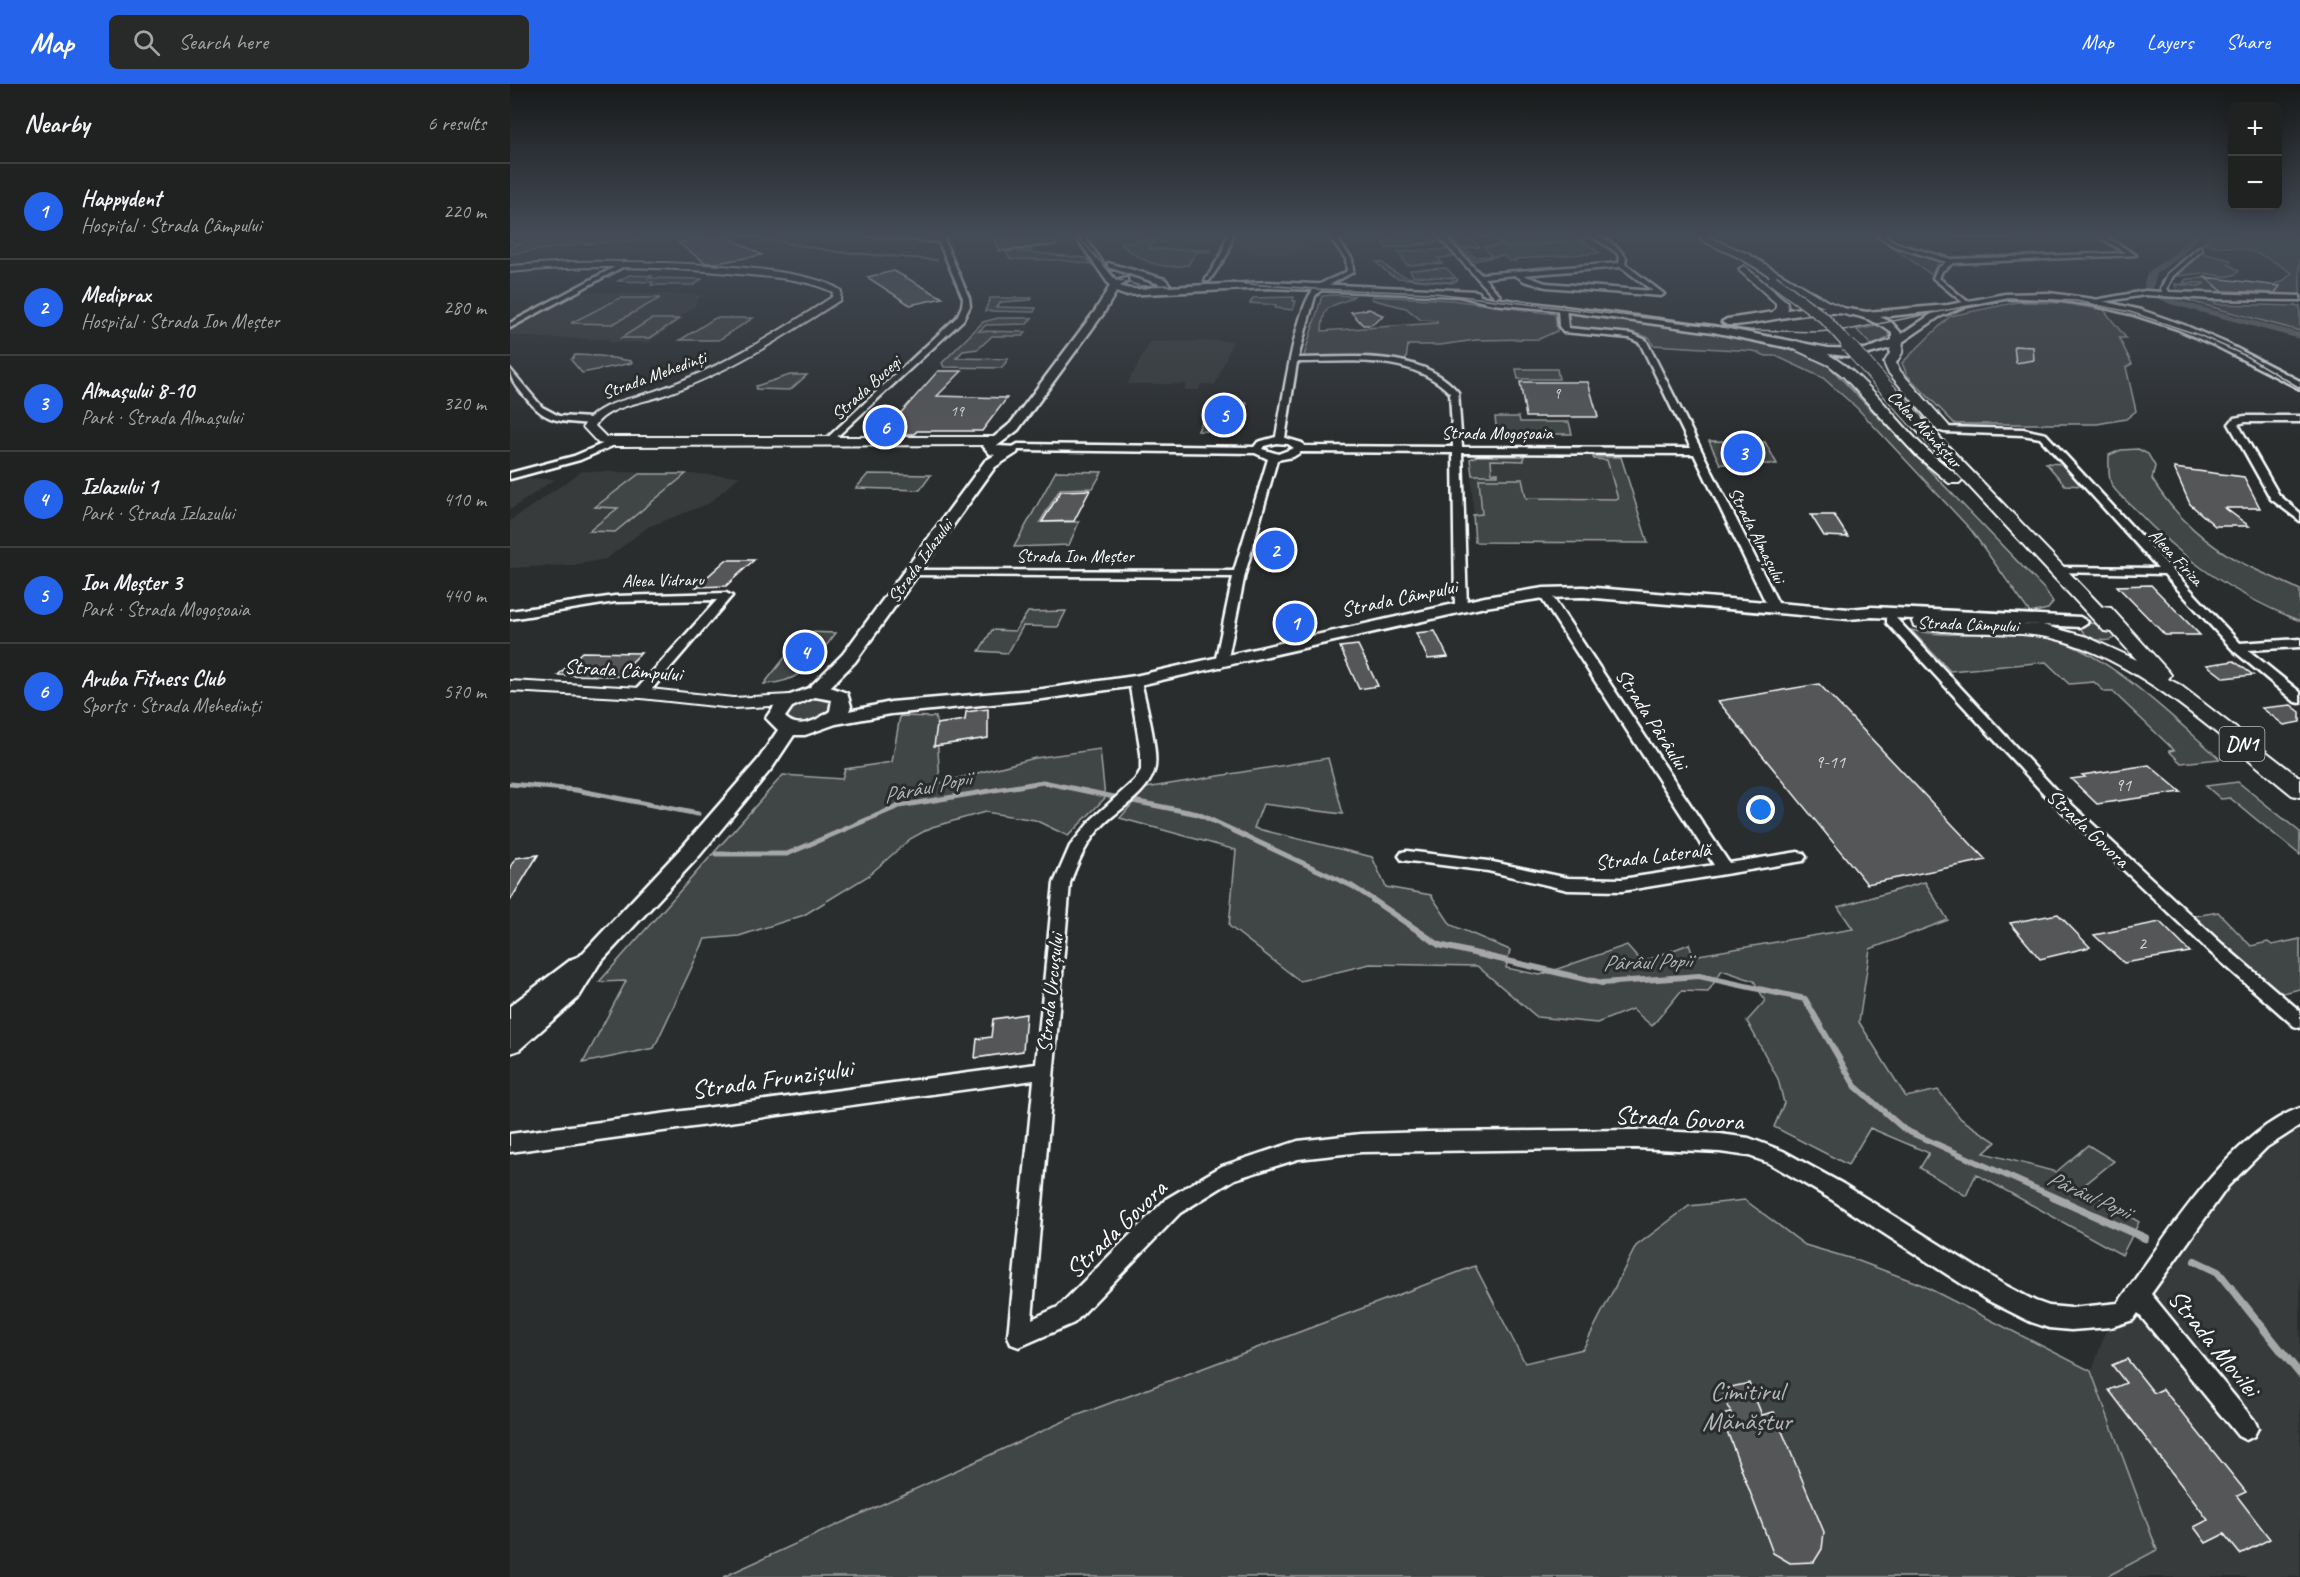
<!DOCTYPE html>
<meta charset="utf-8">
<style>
:root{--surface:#202222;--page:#282a2a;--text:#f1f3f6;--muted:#a2a4a5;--line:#3d3f40;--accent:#2563eb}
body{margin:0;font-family:Caveat,sans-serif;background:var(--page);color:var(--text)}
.controls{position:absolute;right:18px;top:18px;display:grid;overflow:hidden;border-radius:9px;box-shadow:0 3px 15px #0003}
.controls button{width:54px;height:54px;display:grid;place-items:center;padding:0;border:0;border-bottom:2px solid var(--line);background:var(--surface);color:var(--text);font:30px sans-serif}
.you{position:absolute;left:1251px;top:726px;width:21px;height:21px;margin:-15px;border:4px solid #fff;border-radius:50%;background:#1a73e8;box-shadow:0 0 0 9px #1a73e833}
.badge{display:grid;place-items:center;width:39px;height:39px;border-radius:50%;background:var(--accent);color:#fff;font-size:20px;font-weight:700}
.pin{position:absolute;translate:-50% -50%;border:3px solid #fff;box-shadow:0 2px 6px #0006}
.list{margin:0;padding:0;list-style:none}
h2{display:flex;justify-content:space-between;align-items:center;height:78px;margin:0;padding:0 24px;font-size:26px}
h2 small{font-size:20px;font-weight:400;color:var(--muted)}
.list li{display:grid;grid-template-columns:39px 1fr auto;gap:18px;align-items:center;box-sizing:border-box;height:96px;padding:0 24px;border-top:2px solid var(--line)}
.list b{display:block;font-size:22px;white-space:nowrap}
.list p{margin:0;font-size:20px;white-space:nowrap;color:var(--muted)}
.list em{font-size:20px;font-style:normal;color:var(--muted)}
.icon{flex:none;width:33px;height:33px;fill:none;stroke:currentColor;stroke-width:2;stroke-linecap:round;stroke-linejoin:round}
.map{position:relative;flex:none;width:1790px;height:1493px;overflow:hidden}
header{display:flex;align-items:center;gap:36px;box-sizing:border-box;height:84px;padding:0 30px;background:var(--accent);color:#fff}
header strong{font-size:28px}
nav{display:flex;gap:33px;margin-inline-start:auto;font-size:21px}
.search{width:420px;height:54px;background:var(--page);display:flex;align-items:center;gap:15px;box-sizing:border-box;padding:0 21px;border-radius:9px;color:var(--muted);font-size:22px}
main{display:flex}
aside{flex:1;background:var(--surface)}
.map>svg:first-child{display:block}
</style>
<header>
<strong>Map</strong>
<div class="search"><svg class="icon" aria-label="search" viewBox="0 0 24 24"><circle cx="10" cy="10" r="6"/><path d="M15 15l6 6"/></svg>Search here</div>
<nav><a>Map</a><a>Layers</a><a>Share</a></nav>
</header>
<main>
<aside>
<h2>Nearby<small>6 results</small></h2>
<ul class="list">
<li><span class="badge">1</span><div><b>Happydent</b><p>Hospital · Strada Câmpului</p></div><em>220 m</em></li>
<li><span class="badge">2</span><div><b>Mediprax</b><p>Hospital · Strada Ion Meșter</p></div><em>280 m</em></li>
<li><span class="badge">3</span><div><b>Almașului 8-10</b><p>Park · Strada Almașului</p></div><em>320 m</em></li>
<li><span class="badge">4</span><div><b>Izlazului 1</b><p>Park · Strada Izlazului</p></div><em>410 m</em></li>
<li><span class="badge">5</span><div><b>Ion Meșter 3</b><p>Park · Strada Mogoșoaia</p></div><em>440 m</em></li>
<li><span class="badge">6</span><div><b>Aruba Fitness Club</b><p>Sports · Strada Mehedinți</p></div><em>570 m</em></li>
</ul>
</aside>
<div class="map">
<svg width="1790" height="1493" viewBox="0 0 1790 1493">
<rect width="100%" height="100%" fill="#2a2d2e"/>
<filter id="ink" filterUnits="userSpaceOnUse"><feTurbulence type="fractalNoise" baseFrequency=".0167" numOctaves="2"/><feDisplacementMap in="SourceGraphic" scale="12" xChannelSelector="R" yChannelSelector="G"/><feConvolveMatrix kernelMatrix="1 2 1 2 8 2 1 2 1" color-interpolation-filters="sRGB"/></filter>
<g filter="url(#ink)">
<path fill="#373a3b" d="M726,151H793L799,164L790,170L782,171L724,168L720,163Z
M62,208L194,211L187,215L185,222L170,233L175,234L138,259L96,258L101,255L27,254L0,251V242Z
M706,257H723L705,301L691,300L689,306H674L676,300H617L640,258Z
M967,372L1111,373L1138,459L965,458L960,375Z
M72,387L182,390L230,392L198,420L138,443L96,475L64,481L0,484V437Z
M3,394L45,395L0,426V395Z
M1790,1032V1493H1596L1647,1466L1582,1287L1601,1232L1711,1096Z"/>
<path fill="#414445" stroke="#a0a2a2" stroke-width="1.5" d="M0,151H139L128,156L72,160L0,170V164L12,159L0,158Z
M502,151H515L522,166H509V168C532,168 553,173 576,174L581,180L549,176L501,175L495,168L507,167V160Z
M876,151H897L905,159L915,158L913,156L922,155L920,151H926L931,156L925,157L926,159L876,164L873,159L881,158Z
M967,151L969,153L960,155L970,163L955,164L964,173L982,172L974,163L989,161L981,153H972L970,151L982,153L996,163L1056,158L1058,155L1053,151H1074L1080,154L1071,156L1090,169L1005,175L1006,177H1000L993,171L963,177L941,154Z
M1703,151H1790V211L1668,210L1665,200L1689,202L1695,199H1673L1676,195L1696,194L1705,202H1758L1772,198L1782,189C1747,165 1734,164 1693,160Z
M624,156H645L639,165L701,166L700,168H686L678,181C651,186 631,178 611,160L625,158Z
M1382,163L1429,176L1422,191Z
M940,165L947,172L928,174L932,179L897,181L888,168Z
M1691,169L1721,176L1719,180L1729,187C1719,198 1702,189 1693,189C1685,190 1676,191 1668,192Z
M866,178H871C892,198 913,195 941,198L944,194L903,192L900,186L936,184L948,196L942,199L888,194L879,190Z
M119,191L142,192L139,194L192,195L184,201H141L143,198L108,197Z
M821,211L844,212C826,225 813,214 812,247L927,239V237L911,236L896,224L864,216L861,214L862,212L941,216L1045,230L1047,247L1029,255L966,256L930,261H898L896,276L793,275L812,212Z
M784,213L783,217H786L783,226L765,224L766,221L740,219L743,214Z
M110,214H150L103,240L61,239Z
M480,214H522L521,216L491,218L486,223L526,224L524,228L475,227Z
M1672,215H1698L1707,220L1790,222V247Z
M1508,218L1552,219L1594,226L1616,254H1609L1622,280L1616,283L1626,327L1616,335L1587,340H1445L1397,291L1392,279L1440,232Z
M1059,230L1238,254L1281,265L1315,278L1536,507L1543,518L1538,525L1520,529L1461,446L1347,324L1313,294L1266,272H1256L1244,267L1143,261L1140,254L1126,249L1064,245L1060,241Z
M205,234H243L209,256H170Z
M488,234H522L517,240L476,241L469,247L516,248L513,252H482L468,265L453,267L446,274L498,275L492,284L434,283L432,279L473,238Z
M141,235H169L140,254H111Z
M1371,241L1378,246L1379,253L1362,262L1347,246Z
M65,271L90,272L121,277L122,279L72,289L61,276Z
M1006,285H1047L1049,295H1008Z
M280,291H297L280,306L246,305V302Z
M700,319H737L727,348L688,347Z
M985,333H1009L1010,338H1059L1062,350H987Z
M1199,357L1255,358L1267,380H1210Z
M1628,365L1638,370L1645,382L1642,395C1663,430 1698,463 1736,481C1754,490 1772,497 1790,506V537C1724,511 1671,475 1623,423C1617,417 1604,408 1601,399C1598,392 1599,379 1599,371L1611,366Z
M967,372H1014V377L981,376L982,389H988V391H962L960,375Z
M1083,373H1111L1138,459L965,458L963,431L972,430L969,395H1012L1016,414L1108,415L1097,376L1084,375Z
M1536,379L1554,380L1573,402L1555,401Z
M546,387L592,388L583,404L550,405L530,438H569L559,461L504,463Z
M129,390H176L105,448L79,447L108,424L85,423Z
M358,390L421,391L410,406L346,404Z
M556,527L548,543L513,542L498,569L469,567L482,546L505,547L518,528Z
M1582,539L1600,544L1606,553C1596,560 1574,556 1570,542Z
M1401,546C1441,555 1493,546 1534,553C1593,563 1665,636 1710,675L1671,679L1659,667L1664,666L1603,608H1595L1584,598L1559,600L1536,578L1440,587Z
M295,548L326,549C304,577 292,599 254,600Z
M301,613L322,615L326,622C311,638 297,645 275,637L274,628L278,623Z
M390,632L426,633L430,699L525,674L590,665L595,714L558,752L525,736L475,728L422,743L400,755L358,792L294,831L229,852L195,855L144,964L73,979L116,897L89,898L273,691L332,695L335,685L382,678Z
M818,674L833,730L753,720L744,744L862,773L876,803L921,811L941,841L1000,866L996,884L1030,891L1117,861L1132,878L1179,860L1183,872L1343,845L1328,823L1415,798L1438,836L1360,865L1349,938L1396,1013L1428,1006L1451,1035L1486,1058L1474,1069L1546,1088L1578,1061L1604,1077L1572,1103L1629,1138L1612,1171L1466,1090L1456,1112L1410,1084L1419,1069L1360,1044L1338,1081L1264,1043L1274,1019L1268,995L1237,937L1255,917L1244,897L1212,886L1198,908L1171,907L1142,942L1122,925L1087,939L1027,933L967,882L860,880L790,897L719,842L726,766L610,734L636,704Z
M1728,698L1790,748V771L1720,714L1711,715L1696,702Z
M1708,828L1741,862L1758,858L1762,861L1790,855V905L1760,912L1674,834Z
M1235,1116L1295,1161L1346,1176L1410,1200L1581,1287L1647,1466L1596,1493H213L563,1333L965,1182L1015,1279L1073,1265L1126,1162L1179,1122Z"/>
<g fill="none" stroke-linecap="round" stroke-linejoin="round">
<path stroke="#a6a7a7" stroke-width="2" d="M230,151L328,168L427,176"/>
<path stroke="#a6a7a7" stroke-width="5" d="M0,700L66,706L188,730
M623,717L688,730L842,802L865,817
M206,770H277L389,722L533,698L604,713"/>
<path stroke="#a6a7a7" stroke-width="6" d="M863,816L929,861L1092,899L1189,892L1295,915L1345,1002L1395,1046L1547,1114"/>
<path stroke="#a6a7a7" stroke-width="8" d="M1543,1113L1635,1154
M1685,1177L1708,1188L1790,1290"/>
<path fill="#6a6c6d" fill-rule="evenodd" d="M1681,151H1689L1672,172L1647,189L1643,204L1666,216L1790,249V255L1660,220L1635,207C1630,186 1652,180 1665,169C1671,164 1676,157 1681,151Z"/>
</g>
<path fill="#555758" stroke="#fff" stroke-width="1.5" d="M211,151L220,154L252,171L207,179H196L168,159Z
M484,151H546V161L489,167Z
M384,187L433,214L400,221L357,193Z
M1695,193L1770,202L1765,209L1711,207Z
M859,225L874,232L861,241H853L841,228Z
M1504,262L1523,263L1524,276L1506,279Z
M428,287H452L427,312L497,314L472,347H407L404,350H372Z
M1010,298H1078L1088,333H1016Z
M1664,384L1734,393L1750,424H1715L1739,442H1705L1680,420Z
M580,406L564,437L532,438L551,407Z
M1301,431H1324L1338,453L1314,452Z
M216,476H244L216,502L186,503Z
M1641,501L1690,551H1655L1607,502Z
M925,547L938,573L918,575L906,549Z
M848,561L868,602L849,605L830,563Z
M72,568L131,569L108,592L48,591Z
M1724,577L1743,591L1714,594L1697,581Z
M1309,600L1338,630L1476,776L1357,800L1208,617Z
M1781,621L1790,628V638L1774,641L1752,624Z
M478,625V654L424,662L427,640L455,636L456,628Z
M1639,681L1671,708L1587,720L1561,695L1575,693L1572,691Z
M28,771L0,817V783L6,774Z
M1548,830L1580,863L1530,875L1500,839Z
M1650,838L1680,868L1614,879L1584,851Z
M516,930L513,967L465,974L467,955L481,953L483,935Z
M1617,1275L1644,1309L1653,1305L1736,1408L1727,1412L1760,1455L1730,1470L1714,1450L1696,1459L1684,1443L1698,1436L1599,1306L1616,1299L1602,1281Z
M1239,1299L1252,1331L1264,1328L1314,1448L1312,1465L1304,1478L1280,1479L1263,1469L1211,1331L1221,1329L1212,1305Z"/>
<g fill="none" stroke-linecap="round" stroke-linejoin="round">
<defs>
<path id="minor" d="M353,151L427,154L426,151H432L459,214L460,222L453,236L319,360L314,357L316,355L447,233L452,222L453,214L429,158Z
M717,151H723L718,169L699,197H695L712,169Z
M818,151H824L842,175L843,188L812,205L805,212L788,274C840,274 911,264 948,308L952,363L1181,364L1130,259L1120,254L1053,248L1049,242L1048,224L1052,222L1056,224L1058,244L1122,250L1136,256L1271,525L1269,527L1265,528L1259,525L1184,370L952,369L957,523L951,526L945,523L943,369L791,368L783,373L767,376L735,490L717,579L711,583L705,579L723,493L397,491L395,489L401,486L724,487L758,375L745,369L508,366L503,363L508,360L744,363L748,358L766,353C772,323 785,225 804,205C812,196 827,194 837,187L836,175ZM787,278C838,278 901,269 940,309L943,363L794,362L792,359L775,354ZM766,359L778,360L784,364L768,370L752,365L754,362Z
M927,151H933L970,190L1109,179L1110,174L1106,168L1080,151C1093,151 1109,163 1116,174L1115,180L1154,210L1151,212L1036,203L1014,197L1005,191L974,194L990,212L985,213ZM1111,183L1143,207L1036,199L1013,191Z
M1366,151H1373L1388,160L1441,175L1616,169L1586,151H1593L1626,171L1443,179L1432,187L1429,194L1458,218L1456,221L1423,194L1427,185L1436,178L1384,162Z
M1439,151H1506L1503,153Z
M1690,163L1692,166L1663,192L1657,204L1659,208L1790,212V216L1702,215L1635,211L1578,220L1574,218L1635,207L1652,208L1651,204L1658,190Z
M114,178L116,181L0,244V239Z
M0,285L32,323L49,332L81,334L85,337L81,340C46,337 35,339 12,309C6,301 0,295 0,285Z
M1735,332H1790V338H1735L1728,340L1769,411L1790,429V437L1761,415L1719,340L1724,334Z
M1431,343L1513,345L1536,350L1730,559L1790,555V563L1738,566L1790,608V619L1785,618L1723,566L1654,490L1542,488L1540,486L1546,483L1648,484L1530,354L1513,351L1434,348L1431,347Z
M104,355L109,358L107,360L70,376L0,395V389L64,372Z
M1034,506L1040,509L1219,779L1288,768L1293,769L1296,773L1293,777L1112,807L1058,806L978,787L892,776L889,772L892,768L897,767L978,777L1058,794L1112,795L1204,781L1028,509Z
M216,509L222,512L220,514L136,612L131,613L125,609L126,606L207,516L105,518L0,535V527L105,512Z
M1381,532L1385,533L1545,705L1712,860L1790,927V944L1784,942L1700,868L1535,711L1377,539V533Z
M625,593L631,597C635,616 650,671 644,687C637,710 610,724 594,740C577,757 568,777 560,799L522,1235L548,1223L656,1115L712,1082L788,1057L851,1050L919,1048L1126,1046L1210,1050L1239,1054L1273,1067L1333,1100L1491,1199L1525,1217L1539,1222L1561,1224L1608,1219C1652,1159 1718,1049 1790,1024V1042L1757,1063L1718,1102L1641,1210L1744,1336L1748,1344L1744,1352L1736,1356L1728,1352L1628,1229L1623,1236L1601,1243L1561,1246L1539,1244L1521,1238L1475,1215L1319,1114L1259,1079L1239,1072L1210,1068L1126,1064L851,1068L788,1075L725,1095L670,1129L564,1239L509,1263L501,1260L498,1252L524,996L0,1068V1050L526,980L544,799L560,762L582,735L625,696L631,686V669L619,597Z"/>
<path id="tertiary" d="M59,178C110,177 298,178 331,207L330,216C273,253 216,290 151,312C131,319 96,323 85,342L96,353H486L492,357L486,361L104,362L88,359L73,343C87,318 120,316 145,307C209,285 266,250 322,213L323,208C294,194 261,193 229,190C152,182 77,180 0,188V182Z
M0,597L131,604L223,614L281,611L287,612L289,616L287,620L281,621L223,624L131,614L0,607Z"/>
<path id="secondary" d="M565,151H573L606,197L617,194V198L610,202C620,207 639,206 650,200L598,183V179L655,195L660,201L658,203L758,198L966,207L969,208L970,212L983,214L1203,242L1318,264L1355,265L1382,256V249C1335,212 1278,236 1226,241H1217L1212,238L1217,235L1298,223H1325L1357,228L1438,221L1495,210L1539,209L1583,215L1631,226L1674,241L1716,259L1790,297V305L1708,263L1667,245L1624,231L1583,221L1539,215H1495L1453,223L1429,233L1385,263L1355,271L1337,272L1299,268L1203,248L1037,225L983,220L949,212L758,204L614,211L606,208L593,230L508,346L487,362L507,363L508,366L507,369L485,383L345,578L320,603L337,609L341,622L339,627L381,618L533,605L625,592L975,513L1034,504L1073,503L1339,525L1362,523L1570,533L1578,538L1570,543L1362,533L1339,535L1073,513L1034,514L975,523L625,602L533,615L381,630L326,640L295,651H284L262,684L190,771L89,880L69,913L9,966L0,969V922L62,875L70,872L174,761L248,676L268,646L256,634L269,615L299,604L333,570L475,377L485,371L480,370L473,362L500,340L585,227L600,202ZM1426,227L1392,250L1381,238L1370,233ZM305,613L322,616L320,627C308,636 288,647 275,633L282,623Z"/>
<path id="primary" d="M1194,151L1238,170L1317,217L1346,229L1340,232L1309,221L1230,174L1191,156V152Z
M1234,182L1277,218L1278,225L1269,234H1261L1259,232L1266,224V219L1230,187L1229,185Z
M1387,253L1393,257L1392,269L1386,279L1390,287L1438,341L1440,344L1438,347H1428L1378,288L1374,279L1380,269L1381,257Z
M1286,257C1345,272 1376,327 1417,366C1427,375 1439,384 1449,393L1452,396L1449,399H1439L1407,372L1333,292L1319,281L1282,264V258Z
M1405,332L1410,333L1592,523L1601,524L1658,587L1661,591L1658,595L1670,601L1790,694V713L1782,711C1715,657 1631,577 1546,555C1500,544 1451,554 1404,542L1402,538L1404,534L1411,532L1433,536L1533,541L1577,553L1627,576L1602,548L1594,547L1400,339L1398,336Z"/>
</defs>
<use href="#minor" stroke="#fff" stroke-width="5"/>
<use href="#tertiary" stroke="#fff" stroke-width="4"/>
<use href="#secondary" stroke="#fff" stroke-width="5"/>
<use href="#primary" stroke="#fff" stroke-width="4"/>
<use href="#minor" fill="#2a2d2e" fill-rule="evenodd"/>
<use href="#tertiary" fill="#2a2d2e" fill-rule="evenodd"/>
<use href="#secondary" fill="#2a2d2e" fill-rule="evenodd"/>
<use href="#primary" fill="#2a2d2e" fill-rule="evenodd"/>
<path stroke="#fff" stroke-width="1.5" d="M567,151L606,195L630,202L724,199L806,205L925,209L1239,246L1307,248L1343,245L1498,214L1566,217L1620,228L1689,251L1734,271L1790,304"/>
<defs>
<path id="primary-bridge-far1" d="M1263,196L1314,234L1339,262"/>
<path id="primary-bridge" d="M1338,261L1405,336"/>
</defs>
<use href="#primary-bridge-far1" stroke="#fff" stroke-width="13" stroke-linecap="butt"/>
<use href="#primary-bridge" stroke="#fff" stroke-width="16" stroke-linecap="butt"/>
<use href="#primary-bridge-far1" stroke="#2a2d2e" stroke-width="10"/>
<use href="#primary-bridge" stroke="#2a2d2e" stroke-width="14"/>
</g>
</g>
<linearGradient id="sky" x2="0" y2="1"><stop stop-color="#171919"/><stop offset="0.42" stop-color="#444c57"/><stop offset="1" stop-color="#444c57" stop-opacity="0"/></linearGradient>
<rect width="1790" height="360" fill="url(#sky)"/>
<g text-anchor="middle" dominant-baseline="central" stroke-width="6" stroke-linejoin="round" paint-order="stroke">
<g font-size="15" fill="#d4d5d5">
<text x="1047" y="309">9</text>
<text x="447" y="327">19</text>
</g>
<g font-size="18" fill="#fff" stroke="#2a2d2e">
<text transform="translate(144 291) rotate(-20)">Strada Mehedinți</text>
<text transform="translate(356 304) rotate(-42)">Strada Bucegi</text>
<text transform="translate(1415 345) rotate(47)">Calea Mănăștur</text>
<text x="987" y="349">Strada Mogoșoaia</text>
<text transform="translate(1247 451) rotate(63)">Strada Almașului</text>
<text x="565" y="472">Strada Ion Meșter</text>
<text transform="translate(1666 473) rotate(47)">Aleea Firiza</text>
<text transform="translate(410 477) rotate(-54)">Strada Izlazului</text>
<text transform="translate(153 496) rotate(-1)">Aleea Vidraru</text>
<text transform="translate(1458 540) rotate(2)">Strada Câmpului</text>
</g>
<g font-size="18" fill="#d4d5d5">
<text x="1320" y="678">9-11</text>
<text x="1613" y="701">91</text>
<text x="1632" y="859">2</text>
</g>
<rect fill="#2a2d2e" stroke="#bfc0c0" stroke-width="1.5" x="1709.5" y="643" width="45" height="34" rx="4.5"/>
<g font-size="20" font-weight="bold" fill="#fff">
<text x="1732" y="660">DN1</text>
</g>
<g font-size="21" fill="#fff" stroke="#2a2d2e">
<text transform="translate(889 514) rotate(-12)">Strada Câmpului</text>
<text transform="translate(113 586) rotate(4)">Strada Câmpului</text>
<text transform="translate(1142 635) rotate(57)">Strada Pârâului</text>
<text transform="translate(1578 744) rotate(43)">Strada Govora</text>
<text transform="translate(1143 772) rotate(-7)">Strada Laterală</text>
<text transform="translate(540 909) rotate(-84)">Strada Urcușului</text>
</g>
<g font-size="22" font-style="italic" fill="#b4b6b6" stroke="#2a2d2e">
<text transform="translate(417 703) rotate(-12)">Pârâul Popii</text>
<text transform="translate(1137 878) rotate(-2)">Pârâul Popii</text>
<text transform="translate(1579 1111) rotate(24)">Pârâul Popii</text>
</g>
<g font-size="26" fill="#fff" stroke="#2a2d2e">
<text transform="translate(262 995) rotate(-8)">Strada Frunzișului</text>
<text transform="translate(1169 1034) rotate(3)">Strada Govora</text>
<text transform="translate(606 1145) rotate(-44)">Strada Govora</text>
<text transform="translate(1704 1259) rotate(51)">Strada Movilei</text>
</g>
<g font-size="26" fill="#b3b4b5" stroke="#2a2d2e">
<text x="1237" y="1307">Cimitirul<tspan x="1237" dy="30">Mănăștur</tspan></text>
</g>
</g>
</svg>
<div class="controls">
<button>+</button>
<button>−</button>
</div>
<div class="you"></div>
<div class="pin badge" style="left:785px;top:539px">1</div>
<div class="pin badge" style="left:765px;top:466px">2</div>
<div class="pin badge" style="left:1233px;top:369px">3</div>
<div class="pin badge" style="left:295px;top:568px">4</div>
<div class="pin badge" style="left:714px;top:331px">5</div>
<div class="pin badge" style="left:375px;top:343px">6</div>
</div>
</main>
